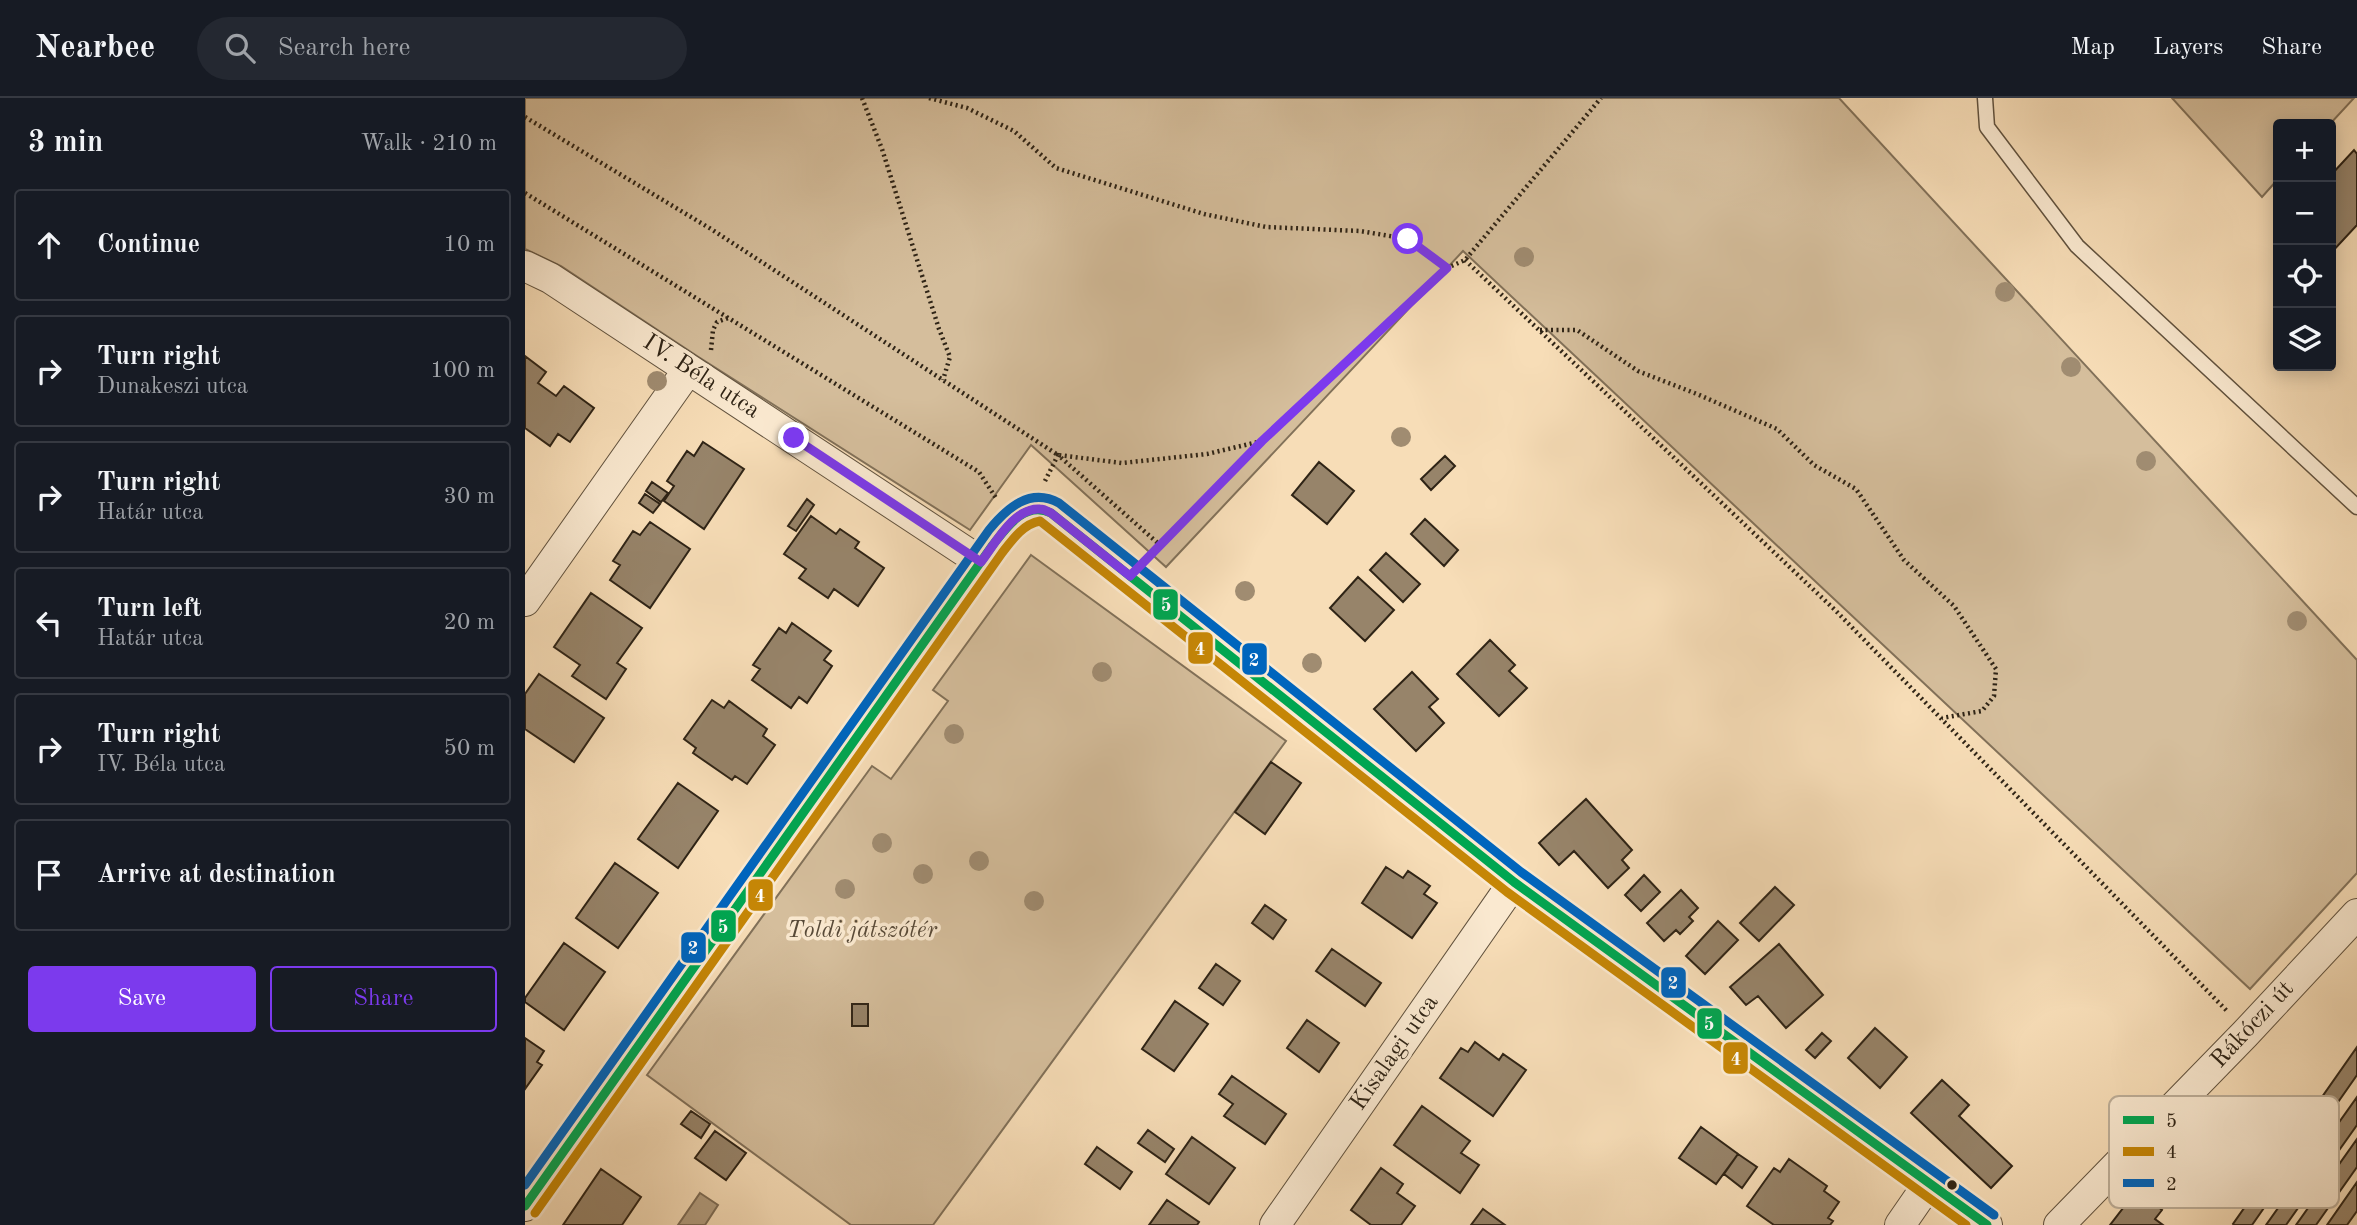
<!DOCTYPE html>
<meta charset="utf-8">
<style>
:root{--surface:#171b24;--page:#242831;--text:#f1f3f6;--muted:#9ea1a6;--line:#363941;--accent:#7c3aed}
body{margin:0;font-family:"Old Standard TT",serif;background:var(--page);color:var(--text)}
.controls{position:absolute;right:21px;top:21px;display:grid;overflow:hidden;border-radius:7px;box-shadow:0 4px 18px #0003}
.controls button{width:63px;height:63px;display:grid;place-items:center;padding:0;border:0;border-bottom:2px solid var(--line);background:var(--surface);color:var(--text);font:35px sans-serif}
.stop{position:absolute;width:21px;height:21px;margin:-16px;border:5px solid #7c3aed;border-radius:50%;background:#fff}
.stop.end{background:#7c3aed;border-color:#fff;box-shadow:0 2px 7px #0008}
.list{margin:0;padding:0;list-style:none}
h2{display:flex;justify-content:space-between;align-items:center;height:91px;margin:0;padding:0 28px;font-size:30px}
h2 small{font-size:23px;font-weight:400;color:var(--muted)}
.list li{display:grid;grid-template-columns:46px 1fr auto;gap:21px;align-items:center;box-sizing:border-box;height:112px;margin:0 14px 14px;padding:0 14px;border:2px solid var(--line);border-radius:7px}
.list b{display:block;font-size:26px;white-space:nowrap}
.list p{margin:0;font-size:23px;white-space:nowrap;color:var(--muted)}
.list em{font-size:23px;font-style:normal;color:var(--muted)}
.actions{display:flex;gap:14px;padding:21px 28px}
.actions a{flex:1;padding:16px 0;border:2px solid var(--accent);border-radius:7px;text-align:center;font-size:24px;color:var(--accent)}
.actions .main{background:var(--accent);color:#fff}
.icon{flex:none;width:38px;height:38px;fill:none;stroke:currentColor;stroke-width:2;stroke-linecap:round;stroke-linejoin:round}
.map{position:relative;flex:none;width:1832px;height:1127px;overflow:hidden}
header{display:flex;align-items:center;gap:42px;box-sizing:border-box;height:98px;padding:0 35px;background:var(--surface);border-bottom:2px solid var(--line)}
header strong{font-size:33px}
nav{display:flex;gap:38px;margin-inline-start:auto;font-size:24px}
.search{width:490px;height:63px;background:var(--page);display:flex;align-items:center;gap:18px;box-sizing:border-box;padding:0 24px;border-radius:38px;color:var(--muted);font-size:26px}
main{display:flex}
aside{flex:1;background:var(--surface)}
.map>svg:first-child{display:block}
</style>
<header>
<strong>Nearbee</strong>
<div class="search"><svg class="icon" aria-label="search" viewBox="0 0 24 24"><circle cx="10" cy="10" r="6"/><path d="M15 15l6 6"/></svg>Search here</div>
<nav><a>Map</a><a>Layers</a><a>Share</a></nav>
</header>
<main>
<aside>
<h2>3 min<small>Walk · 210 m</small></h2>
<ul class="list">
<li><svg class="icon" aria-label="ahead" viewBox="0 0 24 24"><path d="M12 20V5M6 11l6-6 6 6"/></svg><div><b>Continue</b></div><em>10 m</em></li>
<li><svg class="icon" aria-label="right" viewBox="0 0 24 24"><path d="M7 20v-9h11M14 6l5 5-5 5"/></svg><div><b>Turn right</b><p>Dunakeszi utca</p></div><em>100 m</em></li>
<li><svg class="icon" aria-label="right" viewBox="0 0 24 24"><path d="M7 20v-9h11M14 6l5 5-5 5"/></svg><div><b>Turn right</b><p>Határ utca</p></div><em>30 m</em></li>
<li><svg class="icon" aria-label="left" viewBox="0 0 24 24"><path d="M17 20v-9H6M10 6l-5 5 5 5"/></svg><div><b>Turn left</b><p>Határ utca</p></div><em>20 m</em></li>
<li><svg class="icon" aria-label="right" viewBox="0 0 24 24"><path d="M7 20v-9h11M14 6l5 5-5 5"/></svg><div><b>Turn right</b><p>IV. Béla utca</p></div><em>50 m</em></li>
<li><svg class="icon" aria-label="arrive" viewBox="0 0 24 24"><path d="M6 21V4h12l-3 4 3 4H6"/></svg><div><b>Arrive at destination</b></div></li>
</ul>
<div class="actions"><a class="main">Save</a><a>Share</a></div>
</aside>
<div class="map">
<svg width="1832" height="1127" viewBox="0 0 1832 1127">
<rect width="100%" height="100%" fill="#f7ddb7"/>
<filter id="stains"><feTurbulence type="fractalNoise" baseFrequency=".00286" numOctaves="4"/><feColorMatrix values="0 0 0 0 .2 0 0 0 0 .09 0 0 0 0 .02 0 0 0 .5 -.17"/></filter>
<radialGradient id="worn" r=".72"><stop offset=".6" stop-color="#630" stop-opacity="0"/><stop offset="1" stop-color="#630" stop-opacity=".3"/></radialGradient>
<path fill="#d5be9c" stroke="#827159" stroke-width="2" d="M0,0H1314L1832,562V775L1725,891L938,153L641,469L506,347L445,432L172,258L36,168L0,151Z
M1647,0H1829L1805,26H1753V81L1737,99Z
M506,457L761,643L408,1127H326L122,977L347,668L366,681L423,603L408,592Z"/>
<path fill="#b39e80" stroke="#7e6d56" stroke-width="2" d="M175,1095L193,1107L180,1127H153Z"/>
<path fill="#97846a" stroke="#2f2416" stroke-width="2" d="M1829,52L1832,56V127L1806,155V77Z
M0,258L21,274L13,285L31,298L39,288L69,310L45,344L33,336L25,348L0,330Z
M178,344L219,371L179,431L139,403L149,388L142,383L162,353L169,358Z
M920,358L930,368L906,392L896,381Z
M794,364L829,393L802,426L767,397Z
M127,384L143,395L136,404L121,393Z
M120,396L135,406L128,415L114,405Z
M282,401L289,407L271,433L263,428Z
M286,418L311,436L315,431L334,444L330,450L359,470L333,508L309,491L303,500L274,480L281,471L259,456Z
M900,421L933,452L919,468L886,436Z
M125,424L165,451L125,510L85,482L95,467L88,463L108,433L115,437Z
M861,455L895,486L878,504L845,472Z
M833,479L869,512L840,543L805,510Z
M66,495L117,530L92,565L101,571L81,601L47,578L55,567L29,549Z
M267,525L306,553L299,562L307,568L282,605L274,599L266,610L227,582L235,571L228,567L254,530L261,535Z
M965,542L990,567L984,573L1002,590L974,618L932,576Z
M887,574L913,601L904,609L919,625L891,653L849,611Z
M14,576L79,620L49,664L0,631V596Z
M187,602L199,610L204,603L242,631L238,638L250,647L222,686L210,678L207,682L168,655L171,650L159,641Z
M746,664L776,685L740,736L710,714Z
M153,685L193,713L153,770L113,741Z
M1061,701L1107,752L1097,762L1104,770L1083,790L1049,753L1034,767L1014,745Z
M90,765L133,795L93,850L51,820Z
M861,769L878,780L883,773L905,788L899,796L912,805L887,840L837,805Z
M1119,777L1135,794L1116,813L1100,797Z
M1250,789L1269,807L1234,843L1215,825Z
M1156,792L1173,810L1164,819L1168,823L1155,836L1151,832L1139,843L1122,825Z
M740,807L761,822L748,841L727,825Z
M1193,823L1213,842L1180,876L1161,858Z
M39,845L80,874L39,932L0,904V900Z
M1254,846L1298,897L1261,930L1233,898L1221,907L1205,889Z
M807,851L856,885L840,908L791,873Z
M691,866L715,883L698,907L674,890Z
M650,903L683,926L649,973L617,951Z
M327,906H343V928H327Z
M782,922L814,945L794,974L762,950Z
M1350,930L1382,959L1355,990L1323,960Z
M1297,935L1306,943L1290,960L1281,952Z
M0,940L19,953L12,964L17,967L0,991Z
M950,944L974,962L978,956L1001,972L968,1018L915,980L936,950L943,954Z
M1832,949V977L1727,1127H1709L1708,1126Z
M707,978L761,1016L740,1046L699,1018L708,1006L694,996Z
M1417,982L1444,1007L1434,1018L1487,1068L1466,1090L1386,1015Z
M1832,999V1027L1761,1127H1741Z
M897,1008L945,1043L936,1055L954,1067L935,1095L869,1047Z
M166,1013L185,1026L176,1040L156,1026Z
M1176,1029L1213,1056L1191,1086L1154,1060Z
M623,1032L649,1051L640,1064L613,1045Z
M190,1033L221,1055L201,1082L170,1060Z
M667,1039L710,1070L684,1106L641,1076Z
M1832,1041V1069L1791,1127H1771Z
M572,1049L607,1074L595,1091L560,1066Z
M1213,1056L1232,1069L1217,1090L1199,1076Z
M1264,1061L1302,1088L1299,1093L1314,1104L1303,1120L1308,1123L1305,1127H1249L1222,1108L1249,1070L1255,1074Z
M856,1070L878,1086L872,1095L890,1108L876,1127H846L826,1112Z
M76,1071L116,1099L97,1127H38Z
M1832,1084V1113L1822,1127H1802Z
M1612,1092L1637,1112L1630,1121L1638,1127H1585Z
M642,1102L674,1124L672,1127H624Z
M958,1111L980,1127H946Z"/>
<g fill="none" stroke-linecap="round" stroke-linejoin="round">
<defs>
<path id="lane" d="M1460,0L1462,29L1552,148L1832,409"/>
<path id="street" d="M0,168L25,180L456,464
M0,503L163,272
M0,1108L456,464C469,447 491,409 515,411C519,411 522,413 526,415L989,784L1462,1127
M750,1127L989,784
M1375,1127L1404,1085
M1534,1127L1720,936L1832,816"/>
</defs>
<use href="#lane" stroke="#61523e" stroke-width="17"/>
<use href="#street" stroke="#61523e" stroke-width="32"/>
<path stroke="#2f2416" stroke-width="4.5" stroke-dasharray="2 3.5" stroke-linecap="butt" d="M337,0L357,51L414,231L425,259L418,282
M404,0L442,10L489,33L531,70L679,116L741,129L835,133L883,141L922,170
M0,19L186,131L533,357L597,365L682,356L737,343
M0,95L454,374L471,400
M940,162L1310,512L1702,913
M1015,232H1052L1113,273L1172,296L1252,331L1289,367L1331,391L1379,462L1429,508L1471,571L1469,598L1457,613L1417,620
M186,252L188,232L192,224L203,220
M520,383L533,357L635,447
M625,457L737,343L922,170L940,162L1076,0"/>
<use href="#lane" stroke="#fae9d0" stroke-width="14"/>
<use href="#street" stroke="#fae9d0" stroke-width="30"/>
<defs>
<path id="bus-1" d="M0,1108L467,448C481,430 500,402 526,415L989,784L1462,1127"/>
<path id="bus-2" d="M10,1115L477,455C487,442 498,426 515,423L982,794L1441,1127"/>
<path id="bus-3" d="M0,1087L464,432C482,410 505,389 534,405L996,774L1469,1117"/>
</defs>
<use href="#bus-1" stroke="#fae9d0" stroke-width="14"/>
<use href="#bus-2" stroke="#fae9d0" stroke-width="14"/>
<use href="#bus-3" stroke="#fae9d0" stroke-width="14"/>
<use href="#bus-1" stroke="#00a651" stroke-width="9"/>
<use href="#bus-2" stroke="#c58606" stroke-width="9"/>
<use href="#bus-3" stroke="#0065bd" stroke-width="9"/>
</g>
<g fill="#a08c71">
<circle cx="999" cy="159" r="10"/>
<circle cx="1480" cy="194" r="10"/>
<circle cx="1546" cy="269" r="10"/>
<circle cx="132" cy="283" r="10"/>
<circle cx="876" cy="339" r="10"/>
<circle cx="1621" cy="363" r="10"/>
<circle cx="720" cy="493" r="10"/>
<circle cx="1772" cy="523" r="10"/>
<circle cx="787" cy="565" r="10"/>
<circle cx="577" cy="574" r="10"/>
<circle cx="429" cy="636" r="10"/>
<circle cx="357" cy="745" r="10"/>
<circle cx="454" cy="763" r="10"/>
<circle cx="398" cy="776" r="10"/>
<circle cx="320" cy="791" r="10"/>
<circle cx="509" cy="803" r="10"/>
</g>
<g fill="none" stroke-linecap="round" stroke-linejoin="round">
<path stroke="#7c3aed" stroke-width="9" d="M269,340L456,464C470,446 489,409 515,411C519,411 522,413 526,415L605,478L737,343L922,170L883,141"/>
</g>
<circle fill="#2f2416" stroke="#fae9d0" stroke-width="2.5" cx="1427" cy="1087" r="6"/>
<g text-anchor="middle" dominant-baseline="central" stroke-width="7" stroke-linejoin="round" paint-order="stroke">
<g font-size="24" fill="#2f2416" stroke="#fae9d0">
<text transform="translate(176 279) rotate(33)">IV. Béla utca</text>
<text transform="translate(1728 927) rotate(-47)">Rákóczi út</text>
<text transform="translate(870 955) rotate(-55)">Kisalagi utca</text>
</g>
<g font-size="24" font-style="italic" fill="#584a38" stroke="#fae9d0">
<text x="337" y="833">Toldi játszótér</text>
</g>
</g>
<rect x="1584" y="998" width="230" height="112" rx="10" fill="#fae9d0" stroke="#bdae98" stroke-width="2"/>
<rect x="1598" y="1018" width="31" height="8" fill="#00a651"/>
<rect x="1598" y="1049" width="31" height="9" fill="#c58606"/>
<rect x="1598" y="1081" width="31" height="8" fill="#0065bd"/>
<g font-size="19" fill="#2f2416">
<text x="1641" y="1029">5</text>
<text x="1641" y="1060">4</text>
<text x="1641" y="1092">2</text>
</g>
<g stroke="#fae9d0" stroke-width="2.5">
<rect x="627" y="490" width="27" height="33" rx="7" fill="#00a651"/>
<rect x="662" y="533" width="27" height="34" rx="7" fill="#c58606"/>
<rect x="716" y="544" width="27" height="34" rx="7" fill="#0065bd"/>
<rect x="222" y="780" width="27" height="34" rx="7" fill="#c58606"/>
<rect x="185" y="811" width="27" height="34" rx="7" fill="#00a651"/>
<rect x="155" y="833" width="27" height="33" rx="7" fill="#0065bd"/>
<rect x="1135" y="868" width="27" height="33" rx="7" fill="#0065bd"/>
<rect x="1171" y="909" width="27" height="33" rx="7" fill="#00a651"/>
<rect x="1197" y="943" width="27" height="34" rx="7" fill="#c58606"/>
</g>
<g font-size="19" text-anchor="middle" font-weight="bold" fill="#fff">
<text x="641" y="513">5</text>
<text x="675" y="557">4</text>
<text x="729" y="568">2</text>
<text x="235" y="804">4</text>
<text x="198" y="835">5</text>
<text x="168" y="856">2</text>
<text x="1148" y="891">2</text>
<text x="1184" y="932">5</text>
<text x="1211" y="967">4</text>
</g>
<rect width="100%" height="100%" filter="url(#stains)"/>
<rect width="100%" height="100%" fill="url(#worn)"/>
</svg>
<div class="controls">
<button>+</button>
<button>−</button>
<button><svg class="icon" aria-label="locate" viewBox="0 0 24 24"><circle cx="12" cy="12" r="6"/><path d="M12 2v4M12 18v4M2 12h4M18 12h4"/></svg></button>
<button><svg class="icon" aria-label="layers" viewBox="0 0 24 24"><path d="M12 4l9 5-9 5-9-5zM3 14l9 5 9-5"/></svg></button>
</div>
<div class="stop" style="left:883px;top:141px"></div>
<div class="stop end" style="left:269px;top:340px"></div>
</div>
</main>
